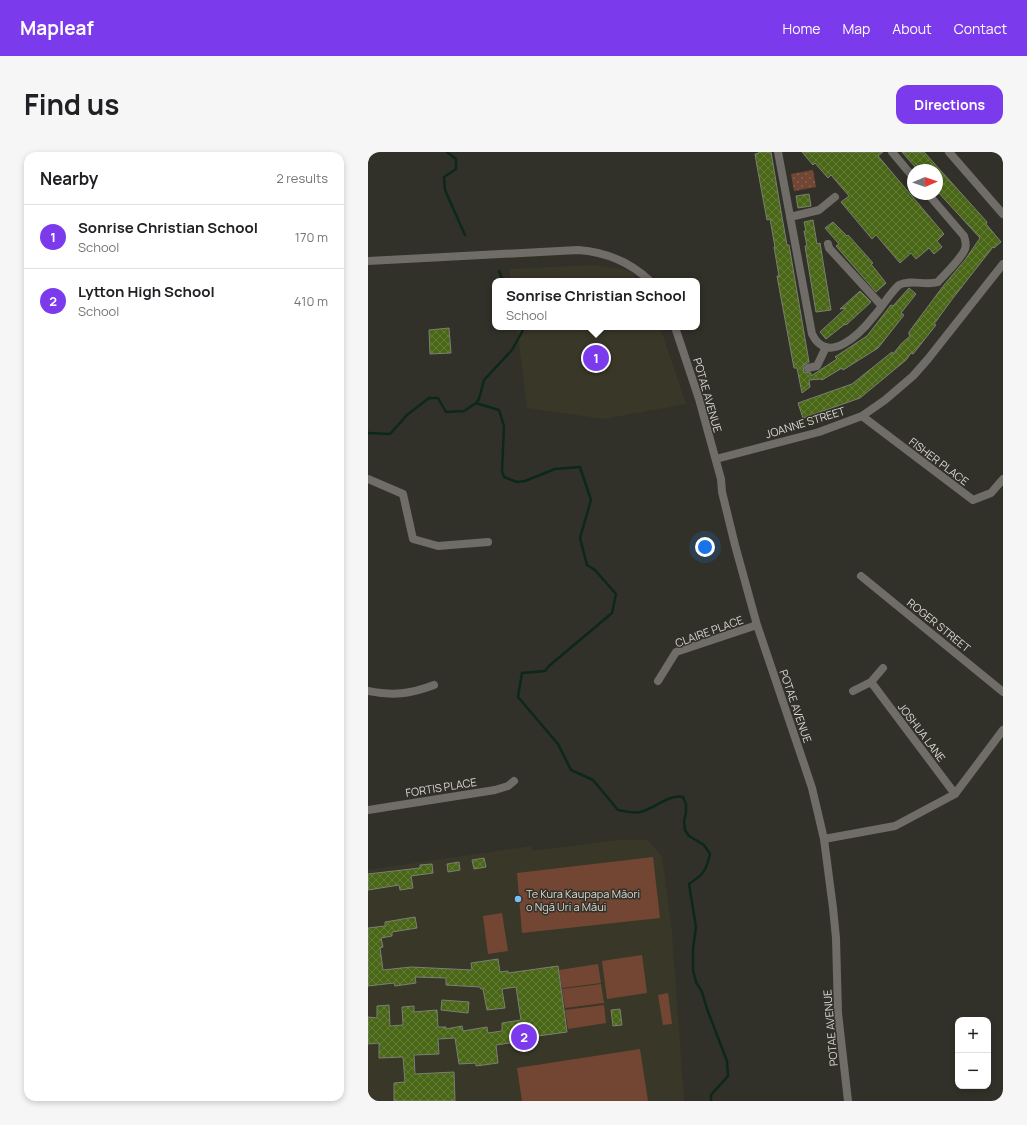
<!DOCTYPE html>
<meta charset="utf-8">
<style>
:root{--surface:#fff;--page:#f6f6f6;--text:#202124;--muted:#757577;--line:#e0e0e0;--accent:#7c3aed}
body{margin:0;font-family:Manrope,sans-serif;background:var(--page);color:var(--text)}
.controls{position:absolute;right:12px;bottom:12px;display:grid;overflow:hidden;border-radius:8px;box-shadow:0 2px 6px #0003}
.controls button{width:36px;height:36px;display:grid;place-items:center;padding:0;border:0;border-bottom:1px solid var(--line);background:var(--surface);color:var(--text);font:20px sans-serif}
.compass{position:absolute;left:539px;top:12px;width:36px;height:36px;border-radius:50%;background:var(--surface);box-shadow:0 2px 6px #0003;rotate:88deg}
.you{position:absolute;left:337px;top:395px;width:14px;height:14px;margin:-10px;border:3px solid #fff;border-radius:50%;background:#1a73e8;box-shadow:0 0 0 6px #1a73e833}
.badge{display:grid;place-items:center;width:26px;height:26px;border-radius:50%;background:var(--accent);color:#fff;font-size:13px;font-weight:700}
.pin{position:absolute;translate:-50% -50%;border:2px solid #fff;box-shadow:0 1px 4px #0006}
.popup{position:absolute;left:124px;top:126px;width:208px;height:52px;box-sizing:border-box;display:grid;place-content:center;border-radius:8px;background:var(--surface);filter:drop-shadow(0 1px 3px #0005);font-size:13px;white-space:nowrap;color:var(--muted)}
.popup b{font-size:15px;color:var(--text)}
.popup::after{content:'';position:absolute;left:50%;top:100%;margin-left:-8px;border:8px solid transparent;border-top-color:var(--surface)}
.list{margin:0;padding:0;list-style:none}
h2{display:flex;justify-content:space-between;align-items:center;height:52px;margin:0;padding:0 16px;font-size:17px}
h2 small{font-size:13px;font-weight:400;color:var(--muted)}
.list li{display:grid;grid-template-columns:26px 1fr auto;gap:12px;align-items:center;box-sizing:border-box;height:64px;padding:0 16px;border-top:1px solid var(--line)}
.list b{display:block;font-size:15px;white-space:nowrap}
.list p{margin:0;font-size:13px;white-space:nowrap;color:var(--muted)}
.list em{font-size:13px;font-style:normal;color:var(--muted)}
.map{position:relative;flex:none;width:635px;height:949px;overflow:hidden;border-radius:12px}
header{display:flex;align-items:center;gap:24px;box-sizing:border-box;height:56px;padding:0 20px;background:var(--accent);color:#fff}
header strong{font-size:19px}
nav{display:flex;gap:22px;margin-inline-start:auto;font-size:14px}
.intro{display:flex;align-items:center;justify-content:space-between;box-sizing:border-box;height:96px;padding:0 24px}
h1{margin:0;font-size:28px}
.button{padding:10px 18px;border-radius:12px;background:var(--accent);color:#fff;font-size:14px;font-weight:700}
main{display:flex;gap:24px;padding:0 24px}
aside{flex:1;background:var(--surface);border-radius:12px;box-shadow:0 2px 6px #0003}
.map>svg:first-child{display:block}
</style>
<header>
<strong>Mapleaf</strong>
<nav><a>Home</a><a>Map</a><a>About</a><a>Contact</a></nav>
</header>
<div class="intro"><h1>Find us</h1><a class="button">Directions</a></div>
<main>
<aside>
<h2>Nearby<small>2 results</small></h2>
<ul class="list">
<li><span class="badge">1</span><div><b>Sonrise Christian School</b><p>School</p></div><em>170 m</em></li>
<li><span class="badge">2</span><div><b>Lytton High School</b><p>School</p></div><em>410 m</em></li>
</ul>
</aside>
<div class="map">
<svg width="635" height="949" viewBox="0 0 635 949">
<defs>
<pattern id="grass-dots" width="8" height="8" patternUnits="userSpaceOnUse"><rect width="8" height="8" fill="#734634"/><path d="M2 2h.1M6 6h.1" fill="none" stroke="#866050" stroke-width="1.8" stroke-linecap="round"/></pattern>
<pattern id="building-cross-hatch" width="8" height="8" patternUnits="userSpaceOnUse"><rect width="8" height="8" fill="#496716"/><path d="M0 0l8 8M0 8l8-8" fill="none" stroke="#637c37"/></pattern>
</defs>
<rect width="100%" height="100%" fill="#323129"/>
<path fill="#393728" d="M226,113L258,118L264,121L271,129H143L141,117Z
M149,175H292L318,252L235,267L159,256Z
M251,688H279L294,704L304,780L316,949H0V718L163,694L164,699Z"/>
<path fill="url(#grass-dots)" d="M445,18L448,35L426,39L423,22Z"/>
<path fill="#734634" d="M285,705L292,766L154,781L149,721Z
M134,761L140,799L120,802L115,764Z
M274,803L279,841L239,847L234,809Z
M230,812L233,831L194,836L191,818Z
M233,832L236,851L197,856L194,837Z
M300,841L304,872L295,873L290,843Z
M236,853L238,871L200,877L197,858Z
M272,897L280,949H154L149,916Z"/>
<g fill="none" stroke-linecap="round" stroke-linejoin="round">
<path stroke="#0c2819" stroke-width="2.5" d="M79,0L88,7V17L76,25L77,38L97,83
M131,119L135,129
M108,251L111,247L116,228L144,198L155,178V175
M0,281L22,282L39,263L61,246H70L78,260L96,259L108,251L131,258L136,274L134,319L136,325L149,330L157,329L187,317L212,315L223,348L212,386L219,413L227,418L248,442L244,461L181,514L177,519L154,521L150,545L190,592L203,618L225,628L250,658C257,659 265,662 272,660C287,657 300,642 315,645L318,652V661L316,669L317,678L321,684L336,693L342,702C338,719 336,722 321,732L328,775L325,797V818L328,830L334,840L339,857L359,909L360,924L343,943V949"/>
</g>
<path fill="url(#building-cross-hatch)" stroke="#7b7f76" d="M391,0H403L414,65L419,93H421L441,210L437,212L435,214L436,220L443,221V224L469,207L467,205L499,184L523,153L525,154L541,136L548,142L533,161L536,163L510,196L475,218L474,216L454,228L453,227L441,228L442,235L434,241L429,216H426L409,124H411L406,95H407L402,67L399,68L389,14L387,2L391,1Z
M434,0H515L510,4L576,82L569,89L574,95L566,102L561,96L548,107L543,101L532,111L508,83L504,87L473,50L481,44L463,23L460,26L447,11L445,13Z
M534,0H556L619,70L618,72L633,90L626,96L625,95L585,146L566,172L568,173L545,202L543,201L538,208L492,246L435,266L430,251L484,232L524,200L525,202L533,192L542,184L541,182V180L576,133L597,108L612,86L569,39V18H555L552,14L549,17Z
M441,42L443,54L430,56L428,44Z
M445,68L449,92L452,91L463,158L448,160L437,94H439L436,79H438L436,70Z
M465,70L479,84L480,83L505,111L503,112L518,131L508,140L468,94L471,92L457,76Z
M492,139L503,150L478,173L477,172L458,187L452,180L478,156L472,157Z
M81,176L83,201L62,202L61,178Z
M116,706L118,715L106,717L104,708Z
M91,710L92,718L80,720L79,712Z
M64,712L65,721L43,724L45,736L32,738L31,733L0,738V722L52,716V713Z
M47,765L49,776L24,780V784L13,786L15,795L12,796L15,818L43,815L104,818L103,811L130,807L132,820L140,819V821L190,814L199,880L148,887V890L128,893L130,911L108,914V911L91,912L87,886L70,887L71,902L46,903L47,922L86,920L87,949H26V931L37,930L35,905L11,906V891L0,892V865L9,866V854L21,853L22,874L35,873L34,855L46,854V860L69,858L70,875H78V877L94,874L95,879L119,875L120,881L134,879V871L153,868L148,835L134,837L137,856L119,858L115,837H113L112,835L78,833V826L47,825L48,831L27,834L26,831L0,834V776L17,774V770Z
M74,848L101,850L100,861L73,858Z
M252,857L254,873L245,874L243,858Z"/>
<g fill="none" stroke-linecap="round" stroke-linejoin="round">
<path stroke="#706d69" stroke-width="8" d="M410,0L444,182C460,214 492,182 506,164C515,154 521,142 531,133C543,127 558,134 570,130C578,121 593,107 597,97C599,92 597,88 596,84L560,42
M524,0L545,25
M581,0L635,62
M422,65L451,58L467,45
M460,92L461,96L514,154
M0,109L210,98C238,100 261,109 282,129
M307,175L331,247L353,327L354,340L367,393L389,473L436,612L444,636L456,687L465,756L468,786L470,861L480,949
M440,216L449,214L458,195
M494,264L605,348L623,341L635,327
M348,307L451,280L494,264L517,248L545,224L560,207L635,112
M0,327L35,342L45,387L70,394L120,390
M493,424L635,540
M290,529L308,500L389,473
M503,530L587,642
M0,539C26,544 42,542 66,533
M485,539L503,530L515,516
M0,658L127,638L140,634L146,629
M456,687L527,674L587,642L635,578"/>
</g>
<circle fill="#77bff7" stroke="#323129" stroke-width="1.5" cx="150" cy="747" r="4"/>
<g text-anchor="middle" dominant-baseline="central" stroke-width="3" stroke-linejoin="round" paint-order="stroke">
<g font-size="11" fill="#d9d8d3" stroke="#323129">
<text transform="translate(340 243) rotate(74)">POTAE AVENUE</text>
<text transform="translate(437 270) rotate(-17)">JOANNE STREET</text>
<text transform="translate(571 309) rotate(37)">FISHER PLACE</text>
<text transform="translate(571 473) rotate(39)">ROGER STREET</text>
<text transform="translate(341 479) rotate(-20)">CLAIRE PLACE</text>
<text transform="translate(428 554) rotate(71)">POTAE AVENUE</text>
<text transform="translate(554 580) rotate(53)">JOSHUA LANE</text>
<text transform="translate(73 635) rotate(-9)">FORTIS PLACE</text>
<text transform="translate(462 876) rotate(-95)">POTAE AVENUE</text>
</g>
<g font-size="11" fill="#d9d8d3" stroke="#323129" text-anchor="start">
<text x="158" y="741">Te Kura Kaupapa Māori<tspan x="158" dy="13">o Ngā Uri a Māui</tspan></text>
</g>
</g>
</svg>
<div class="controls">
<button>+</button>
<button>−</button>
</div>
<svg class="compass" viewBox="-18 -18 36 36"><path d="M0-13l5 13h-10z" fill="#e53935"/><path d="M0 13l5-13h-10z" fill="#757577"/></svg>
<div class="you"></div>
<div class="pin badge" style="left:228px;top:206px">1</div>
<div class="popup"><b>Sonrise Christian School</b>School</div>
<div class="pin badge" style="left:156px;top:885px">2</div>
</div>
</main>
